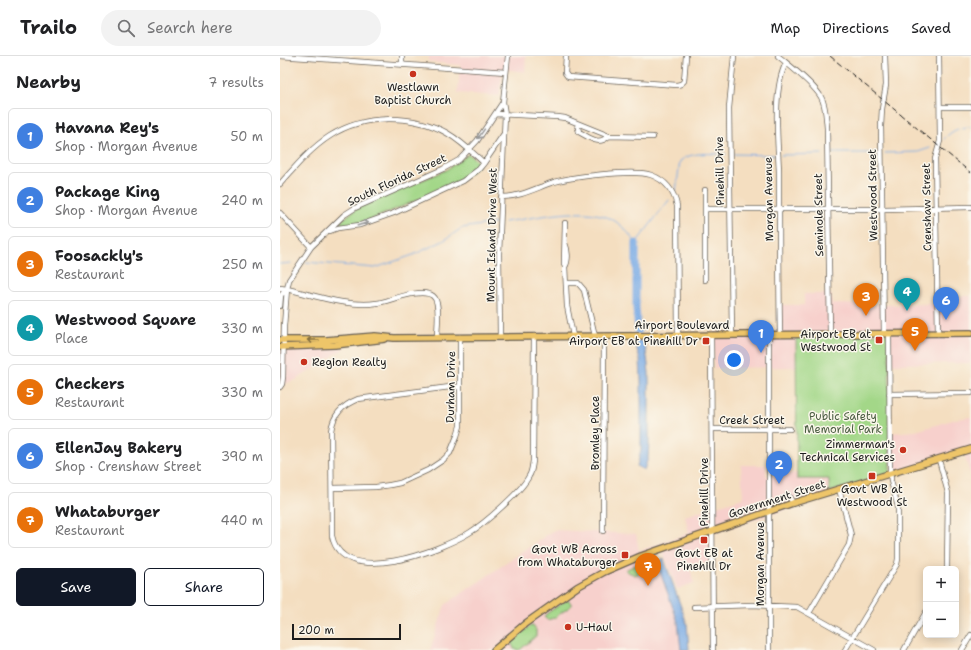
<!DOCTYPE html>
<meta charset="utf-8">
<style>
:root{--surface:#fff;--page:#f2f2f2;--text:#202124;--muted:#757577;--line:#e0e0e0;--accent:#111827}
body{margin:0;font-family:"Shantell Sans",sans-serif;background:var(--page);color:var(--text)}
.controls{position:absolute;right:12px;bottom:12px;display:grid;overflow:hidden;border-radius:6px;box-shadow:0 2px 10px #0003}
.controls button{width:36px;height:36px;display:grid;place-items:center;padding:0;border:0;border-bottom:1px solid var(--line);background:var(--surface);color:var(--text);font:20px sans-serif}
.scale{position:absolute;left:12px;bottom:10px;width:109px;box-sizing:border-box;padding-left:4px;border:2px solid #1c1c1c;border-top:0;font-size:11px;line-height:14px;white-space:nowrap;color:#1c1c1c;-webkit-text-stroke:3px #fbf7ec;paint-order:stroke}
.you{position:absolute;left:454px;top:304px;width:14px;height:14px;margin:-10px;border:3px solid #fff;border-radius:50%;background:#1a73e8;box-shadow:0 0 0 6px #1a73e833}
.badge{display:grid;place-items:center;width:26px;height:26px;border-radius:50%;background:var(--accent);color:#fff;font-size:13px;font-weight:700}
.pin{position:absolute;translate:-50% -33px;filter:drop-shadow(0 1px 2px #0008)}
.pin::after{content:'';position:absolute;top:21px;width:14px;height:12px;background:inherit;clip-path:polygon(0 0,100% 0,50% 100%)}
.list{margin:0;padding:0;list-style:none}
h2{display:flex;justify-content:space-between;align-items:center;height:52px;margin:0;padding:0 16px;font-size:17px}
h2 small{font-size:13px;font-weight:400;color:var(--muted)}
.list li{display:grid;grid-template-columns:26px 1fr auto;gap:12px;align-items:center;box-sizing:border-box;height:56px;margin:0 8px 8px;padding:0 8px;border:1px solid var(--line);border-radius:6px}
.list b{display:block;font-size:15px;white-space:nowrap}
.list p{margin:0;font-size:13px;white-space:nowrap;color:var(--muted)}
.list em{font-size:13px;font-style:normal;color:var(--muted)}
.actions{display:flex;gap:8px;padding:12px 16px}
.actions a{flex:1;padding:9px 0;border:1px solid var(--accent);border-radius:6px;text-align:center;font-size:14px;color:var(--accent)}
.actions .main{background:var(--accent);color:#fff}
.icon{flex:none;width:22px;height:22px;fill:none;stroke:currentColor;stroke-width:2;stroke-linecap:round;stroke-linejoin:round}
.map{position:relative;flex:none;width:691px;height:594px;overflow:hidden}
header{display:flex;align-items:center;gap:24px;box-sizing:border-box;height:56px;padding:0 20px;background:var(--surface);border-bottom:1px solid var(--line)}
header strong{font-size:19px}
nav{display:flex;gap:22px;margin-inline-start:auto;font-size:14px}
.search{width:280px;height:36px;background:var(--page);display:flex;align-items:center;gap:10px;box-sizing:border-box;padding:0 14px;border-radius:22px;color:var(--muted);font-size:15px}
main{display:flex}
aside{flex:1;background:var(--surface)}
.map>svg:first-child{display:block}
</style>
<header>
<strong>Trailo</strong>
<div class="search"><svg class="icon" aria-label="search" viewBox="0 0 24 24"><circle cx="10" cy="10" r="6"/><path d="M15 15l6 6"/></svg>Search here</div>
<nav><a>Map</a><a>Directions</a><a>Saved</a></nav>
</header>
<main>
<aside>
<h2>Nearby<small>7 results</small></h2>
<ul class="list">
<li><span class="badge" style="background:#3f7fe0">1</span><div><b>Havana Rey's</b><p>Shop · Morgan Avenue</p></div><em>50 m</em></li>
<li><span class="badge" style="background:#3f7fe0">2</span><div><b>Package King</b><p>Shop · Morgan Avenue</p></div><em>240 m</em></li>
<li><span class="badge" style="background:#e8710a">3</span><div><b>Foosackly's</b><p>Restaurant</p></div><em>250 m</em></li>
<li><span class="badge" style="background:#0f9aa8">4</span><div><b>Westwood Square</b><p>Place</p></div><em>330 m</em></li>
<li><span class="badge" style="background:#e8710a">5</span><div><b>Checkers</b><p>Restaurant</p></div><em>330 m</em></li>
<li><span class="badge" style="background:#3f7fe0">6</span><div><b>EllenJay Bakery</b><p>Shop · Crenshaw Street</p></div><em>390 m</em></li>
<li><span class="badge" style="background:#e8710a">7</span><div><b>Whataburger</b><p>Restaurant</p></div><em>440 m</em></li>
</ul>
<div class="actions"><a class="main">Save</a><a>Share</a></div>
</aside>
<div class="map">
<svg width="691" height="594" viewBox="0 0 691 594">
<rect width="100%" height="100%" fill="#fbf7ec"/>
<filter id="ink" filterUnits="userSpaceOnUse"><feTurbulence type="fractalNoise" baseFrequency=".025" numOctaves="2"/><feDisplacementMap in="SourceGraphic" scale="8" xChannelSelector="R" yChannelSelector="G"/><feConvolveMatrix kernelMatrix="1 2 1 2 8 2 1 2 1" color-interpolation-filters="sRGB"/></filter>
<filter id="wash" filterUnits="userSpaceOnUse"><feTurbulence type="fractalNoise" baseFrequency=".012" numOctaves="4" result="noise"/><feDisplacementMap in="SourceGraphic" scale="16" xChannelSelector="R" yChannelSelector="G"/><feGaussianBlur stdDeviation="0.9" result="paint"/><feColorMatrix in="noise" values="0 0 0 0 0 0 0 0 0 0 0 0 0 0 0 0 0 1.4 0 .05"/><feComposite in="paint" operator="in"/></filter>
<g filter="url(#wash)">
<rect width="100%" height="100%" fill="#f4dec0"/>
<path fill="#f7d0cc" d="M149,0H246L245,16L223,13L219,40L178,37L180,9L149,6Z
M524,238H551L552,248L605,249L655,248V240H691V307L611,308L516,276V311L434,312V276H501V249H524Z
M66,291L16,324L0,329V293Z
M691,361V421L684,398L612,420L611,377L636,375L676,363Z
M461,409H486V420L517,417L518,423H549V440L434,477V506L409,508L414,527L397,533L383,496L374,500L395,556L400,576L401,594H150L165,549L274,474L356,478L359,495L409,477L405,460L463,442Z"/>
<path fill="#a3d788" stroke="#607a52" d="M189,98L198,106L199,109L181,124L156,136L83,167L61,169V165L77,152L166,114Z
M609,278L610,418L549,436V423H517L516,279Z
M365,505L367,506L365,515L355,519L346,515L347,513Z
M288,544L291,547V550L274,562L267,564L264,561L266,558L285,545Z
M250,570H253L256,574V580L241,593L238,594L234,593L232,588V585Z"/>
<path fill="#7aabe5" stroke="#4b6480" d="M354,284L364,285L367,301L369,317V386L368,402L364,414L357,410L361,394V324L360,303Z
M384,503L407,568L409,594H401L398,566L378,510L375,507Z"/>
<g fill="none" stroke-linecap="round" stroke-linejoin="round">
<path stroke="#7aabe5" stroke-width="1" d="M664,83C672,74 680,71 691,71
M553,97H597
M605,97L638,96L650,92
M453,98L494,99
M501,99L542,98
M396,135L400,105C412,95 430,98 446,98
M225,166C255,162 309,148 335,165C344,171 350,179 356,187L389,144
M26,206L95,212L133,199L163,185L182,172L215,167
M0,208L11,207"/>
<path stroke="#7aabe5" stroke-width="7" d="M356,187V253L358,275"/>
</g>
</g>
<g filter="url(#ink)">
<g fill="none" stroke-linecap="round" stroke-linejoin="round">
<defs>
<path id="minor" d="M0,0L226,16
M286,0L285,17L288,21L397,29L401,28L404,25L406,0
M498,0C510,10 533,27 541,41C546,49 546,62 547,72L550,278
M122,9V0
M660,51H691
M216,58L278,61L285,62L297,67L299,76C311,82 318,90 329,80L373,81
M297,67L329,80
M0,128C16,110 31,92 50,80C84,58 132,58 167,77C181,85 192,96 204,107
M221,141C240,141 254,133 271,127C289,121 353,113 371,119C385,124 394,135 397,150L398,279
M425,153H603L691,151
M0,157L31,191
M285,167L284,208L285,211L287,250L293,280
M50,175L58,172L80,169L114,157L183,125L199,113L204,107L223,79
M285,187C288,194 289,204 285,211
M425,224V134
M286,227H298L304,234L315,280
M0,232L7,233C33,239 70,252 97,247C110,245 141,231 153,240C161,246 157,271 157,281
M0,250L1,239L7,233
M604,278L601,70L602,53L606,29L605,0
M658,278L655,103L660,85L659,0
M431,279L433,594
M452,279L449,52L454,0
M500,279C499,225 499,171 499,116C498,86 492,34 506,7
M220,281L219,198L225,58L223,46L228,0
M0,331L2,328L3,321L4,270L7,233L9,224L31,191L64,159L75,152L163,113L179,104L197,85L223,46
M180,331H170L78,343C63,349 53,358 51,375L52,480C63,533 161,494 189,477C204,468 242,435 249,420C252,416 252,410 253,405L254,280
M609,338L691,337
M433,373H510
M659,404L668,437L667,513
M52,432L96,431L110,429L120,427L148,414L163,404L170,397L177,380L180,370V281
M508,439L513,447
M323,475L324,280
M414,551L472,549L517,551L594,594
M529,557L569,489L571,479L559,433
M489,594V279
M565,594L617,508L618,503V451L611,425L610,413L609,278
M624,594L646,556
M682,594L691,579"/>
<path id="major" d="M0,284H46L95,280L114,282L691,277
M0,291L55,289L105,283
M214,594L246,567L297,531L324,516L361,500L513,447L691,393"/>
</defs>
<use href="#minor" stroke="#686055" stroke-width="6"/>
<use href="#major" stroke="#686055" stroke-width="8"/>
<use href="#minor" stroke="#fff" stroke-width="4.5"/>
<use href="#major" stroke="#eec569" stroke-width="5.5"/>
<path stroke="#1c1c1c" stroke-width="1" stroke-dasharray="6 3" stroke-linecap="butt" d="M550,0L691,117"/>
</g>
<defs><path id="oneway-shaft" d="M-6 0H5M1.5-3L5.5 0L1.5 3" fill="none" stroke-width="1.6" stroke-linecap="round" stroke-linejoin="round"/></defs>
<g stroke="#999">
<use href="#oneway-shaft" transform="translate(201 78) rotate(125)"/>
<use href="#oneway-shaft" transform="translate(83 168) rotate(-16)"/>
</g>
<use stroke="#857042" href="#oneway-shaft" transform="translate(33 284) rotate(180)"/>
</g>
<g fill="#c8321e" stroke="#fbf7ec" stroke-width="1.5">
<circle cx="133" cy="18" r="4"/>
<rect x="595" y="280" width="8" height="8" rx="2"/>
<rect x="422" y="281" width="8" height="8" rx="2"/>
<circle cx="24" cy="306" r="4"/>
<circle cx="623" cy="394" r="4"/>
<rect x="588" y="416" width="8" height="8" rx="2"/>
<rect x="420" y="480" width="8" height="8" rx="2"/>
<rect x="341" y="495" width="8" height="8" rx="2"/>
<circle cx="288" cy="571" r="4"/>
</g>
<g text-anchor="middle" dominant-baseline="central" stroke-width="3" stroke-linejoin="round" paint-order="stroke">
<g font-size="11" fill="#1c1c1c" stroke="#fbf7ec" text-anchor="end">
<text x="133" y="31" text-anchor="middle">Westlawn<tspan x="133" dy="13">Baptist Church</tspan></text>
<text x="591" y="278">Airport EB at<tspan x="591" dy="13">Westwood St</tspan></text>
<text x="418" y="285">Airport EB at Pinehill Dr</text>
<text x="32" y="306" text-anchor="start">Region Realty</text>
<text x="615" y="388">Zimmerman's<tspan x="615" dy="13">Technical Services</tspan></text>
<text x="592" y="433" text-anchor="middle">Govt WB at<tspan x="592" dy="13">Westwood St</tspan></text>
<text x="337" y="493">Govt WB Across<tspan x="337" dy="13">from Whataburger</tspan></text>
<text x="424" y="497" text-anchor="middle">Govt EB at<tspan x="424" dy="13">Pinehill Dr</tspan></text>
<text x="296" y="571" text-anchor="start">U-Haul</text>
</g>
<g font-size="11" fill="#1c1c1c" stroke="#fbf7ec">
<text transform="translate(440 115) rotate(-91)">Pinehill Drive</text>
<text transform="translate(117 124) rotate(-25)">South Florida Street</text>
<text transform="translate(593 139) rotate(-91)">Westwood Street</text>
<text transform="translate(489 143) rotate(-91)">Morgan Avenue</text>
<text transform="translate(647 151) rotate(-91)">Crenshaw Street</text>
<text transform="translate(539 159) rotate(-91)">Seminole Street</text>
<text transform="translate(212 179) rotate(-89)">Mount Island Drive West</text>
<text x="402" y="269">Airport Boulevard</text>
<text transform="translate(171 331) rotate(-89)">Durham Drive</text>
<text x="472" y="364">Creek Street</text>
<text transform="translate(315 377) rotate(-90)">Bromley Place</text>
<text transform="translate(424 436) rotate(-90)">Pinehill Drive</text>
<text transform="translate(497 443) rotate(-18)">Government Street</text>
<text transform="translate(480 508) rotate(-90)">Morgan Avenue</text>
</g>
<g font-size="11" fill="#4b5d42" stroke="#fbf7ec">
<text x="563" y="360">Public Safety<tspan x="563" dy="13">Memorial Park</tspan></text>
</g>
</g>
</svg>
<div class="controls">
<button>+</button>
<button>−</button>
</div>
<div class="scale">200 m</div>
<div class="you"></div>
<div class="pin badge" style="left:481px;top:297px;background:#3f7fe0">1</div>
<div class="pin badge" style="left:499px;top:428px;background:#3f7fe0">2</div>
<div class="pin badge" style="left:586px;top:260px;background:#e8710a">3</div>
<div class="pin badge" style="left:627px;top:255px;background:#0f9aa8">4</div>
<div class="pin badge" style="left:635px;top:295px;background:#e8710a">5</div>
<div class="pin badge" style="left:666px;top:264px;background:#3f7fe0">6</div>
<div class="pin badge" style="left:368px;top:530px;background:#e8710a">7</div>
</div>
</main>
